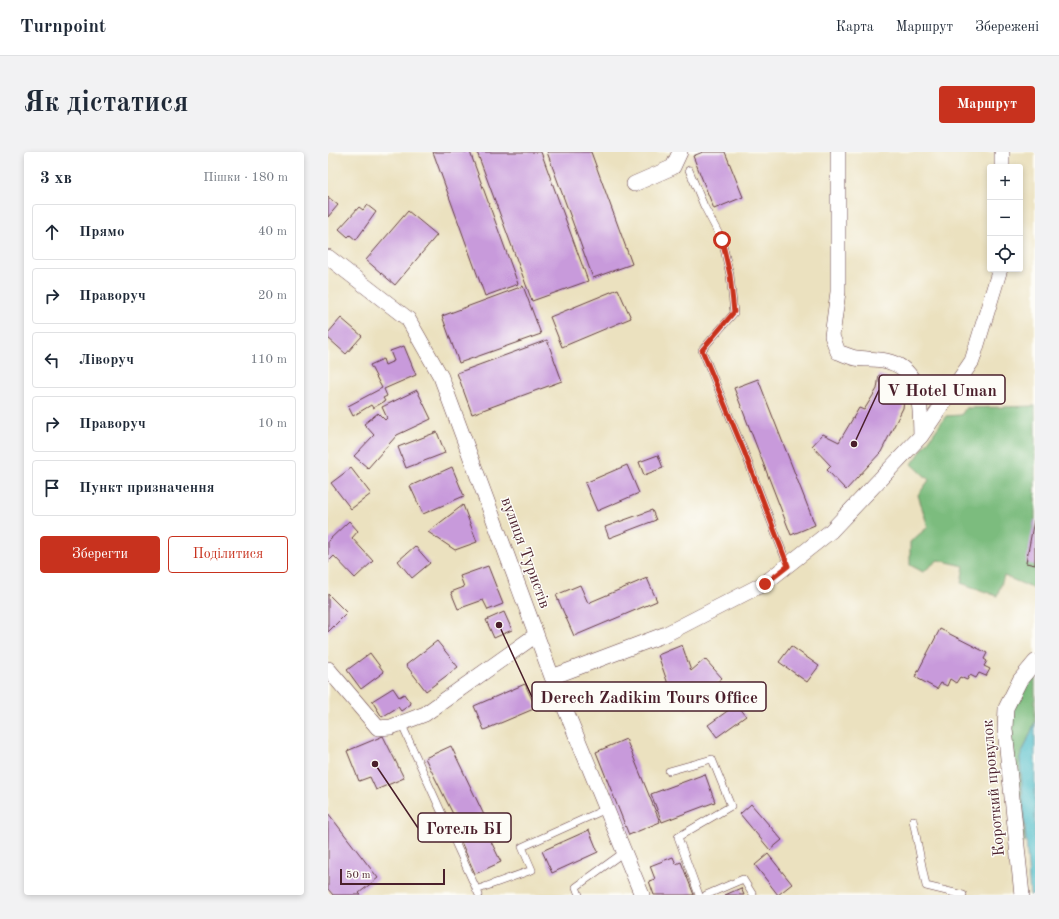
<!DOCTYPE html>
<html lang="uk">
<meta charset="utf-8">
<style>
:root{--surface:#fff;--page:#f2f2f3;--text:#1f2937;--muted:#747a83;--line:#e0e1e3;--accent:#c8321e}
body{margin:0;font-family:"Old Standard TT",serif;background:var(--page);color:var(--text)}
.controls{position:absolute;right:12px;top:12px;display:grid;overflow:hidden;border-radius:4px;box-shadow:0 2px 6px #0003}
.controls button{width:36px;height:36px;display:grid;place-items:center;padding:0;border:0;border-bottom:1px solid var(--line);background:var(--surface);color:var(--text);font:20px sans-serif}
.scale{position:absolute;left:12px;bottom:10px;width:105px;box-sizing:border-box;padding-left:4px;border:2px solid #4a1f2b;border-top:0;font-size:11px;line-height:14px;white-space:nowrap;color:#4a1f2b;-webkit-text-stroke:3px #fdfcf7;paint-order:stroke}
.stop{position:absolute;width:12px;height:12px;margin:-9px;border:3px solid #c8321e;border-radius:50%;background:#fff}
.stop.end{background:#c8321e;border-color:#fff;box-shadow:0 1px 4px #0008}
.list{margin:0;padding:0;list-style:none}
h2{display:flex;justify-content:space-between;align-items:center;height:52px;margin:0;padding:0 16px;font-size:17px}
h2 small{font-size:13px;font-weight:400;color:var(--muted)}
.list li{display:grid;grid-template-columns:26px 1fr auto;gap:12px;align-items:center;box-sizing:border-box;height:56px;margin:0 8px 8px;padding:0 8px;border:1px solid var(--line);border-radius:4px}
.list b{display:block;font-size:15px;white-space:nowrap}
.list em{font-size:13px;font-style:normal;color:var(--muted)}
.actions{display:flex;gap:8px;padding:12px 16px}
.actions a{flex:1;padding:9px 0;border:1px solid var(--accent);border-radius:4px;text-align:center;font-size:14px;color:var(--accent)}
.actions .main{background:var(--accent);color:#fff}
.icon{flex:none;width:22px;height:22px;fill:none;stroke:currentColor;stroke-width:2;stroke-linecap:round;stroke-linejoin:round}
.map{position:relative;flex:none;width:707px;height:743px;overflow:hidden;border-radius:4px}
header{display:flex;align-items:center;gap:24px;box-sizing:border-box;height:56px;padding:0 20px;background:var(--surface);border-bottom:1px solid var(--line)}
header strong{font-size:19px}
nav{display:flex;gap:22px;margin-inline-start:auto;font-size:14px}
.intro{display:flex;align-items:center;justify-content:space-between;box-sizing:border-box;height:96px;padding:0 24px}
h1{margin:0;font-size:28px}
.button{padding:10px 18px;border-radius:4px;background:var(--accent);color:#fff;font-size:14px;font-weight:700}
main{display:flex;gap:24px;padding:0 24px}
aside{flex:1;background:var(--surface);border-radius:4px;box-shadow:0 2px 6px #0003}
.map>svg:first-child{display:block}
</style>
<header>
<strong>Turnpoint</strong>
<nav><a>Карта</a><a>Маршрут</a><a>Збережені</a></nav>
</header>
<div class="intro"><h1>Як дістатися</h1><a class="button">Маршрут</a></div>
<main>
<aside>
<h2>3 хв<small>Пішки · 180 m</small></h2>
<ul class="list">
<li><svg class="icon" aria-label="ahead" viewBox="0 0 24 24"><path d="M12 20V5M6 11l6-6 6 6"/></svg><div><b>Прямо</b></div><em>40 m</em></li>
<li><svg class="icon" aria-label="right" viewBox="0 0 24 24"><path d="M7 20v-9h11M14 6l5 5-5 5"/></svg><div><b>Праворуч</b></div><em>20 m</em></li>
<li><svg class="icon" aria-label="left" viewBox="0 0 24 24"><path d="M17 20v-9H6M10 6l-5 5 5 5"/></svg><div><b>Ліворуч</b></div><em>110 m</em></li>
<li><svg class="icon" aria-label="right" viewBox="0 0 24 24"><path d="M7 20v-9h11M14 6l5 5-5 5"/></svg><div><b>Праворуч</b></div><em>10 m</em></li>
<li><svg class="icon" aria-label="arrive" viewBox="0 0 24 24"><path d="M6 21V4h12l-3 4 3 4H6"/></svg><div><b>Пункт призначення</b></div></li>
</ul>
<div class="actions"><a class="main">Зберегти</a><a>Поділитися</a></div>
</aside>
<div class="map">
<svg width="707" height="743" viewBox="0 0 707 743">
<rect width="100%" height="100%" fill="#fdfcf7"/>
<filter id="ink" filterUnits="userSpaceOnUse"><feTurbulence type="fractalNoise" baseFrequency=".025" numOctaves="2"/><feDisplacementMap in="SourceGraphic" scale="8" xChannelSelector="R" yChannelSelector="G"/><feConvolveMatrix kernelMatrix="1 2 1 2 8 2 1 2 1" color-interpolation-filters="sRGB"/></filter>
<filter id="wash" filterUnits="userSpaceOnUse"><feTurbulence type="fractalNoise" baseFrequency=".012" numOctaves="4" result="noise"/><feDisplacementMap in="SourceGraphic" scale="16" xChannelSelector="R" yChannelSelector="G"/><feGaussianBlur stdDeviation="0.9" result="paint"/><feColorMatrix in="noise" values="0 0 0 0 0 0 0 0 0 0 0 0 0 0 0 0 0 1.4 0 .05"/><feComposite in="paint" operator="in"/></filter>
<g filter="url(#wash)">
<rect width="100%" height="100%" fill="#ebe1bf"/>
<path fill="#7cbc7e" stroke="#636e54" d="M707,254V437L676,424L669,444L633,431L636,414L610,408L595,420L582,413V390L600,375L590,343L601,328L584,312L618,264L633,263L638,256Z
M707,510V570L692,606L697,690H687L677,577L692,528Z"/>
<path fill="#50bdc9" stroke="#4d6e7a" d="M707,570V743H702L692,606Z"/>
<g id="blocks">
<path fill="#c89adb" d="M105,0H142L190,132L157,144Z
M149,0H213L260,129L204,149Z
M219,0H263L304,112L265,126Z
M375,0H397L415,45L386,57L365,4Z
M0,45L10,53L0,65Z
M39,53L48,60L28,88L22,83L20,85L11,77L31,55L35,58Z
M80,59L109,83L67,133L38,108Z
M195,134L213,182L131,211L114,164Z
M290,137L303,166L234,195L222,165Z
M13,166L34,184L18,202L0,186V181Z
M219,188L234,229L144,262L129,221Z
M76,194L88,223L56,237L59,244L55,246L57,249L45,256L43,253L25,264L20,254L54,236L42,213L55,207L57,213L66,209L62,199Z
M551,223L578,231L575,256L553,300L518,338L499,318L503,314L484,294L495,282L511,290L531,256L536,258L549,237Z
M430,227L487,373L463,383L406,236Z
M89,238L103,267L69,283L40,316L26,304L46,283L36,272L50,261L57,268L59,266L54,255Z
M109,280L117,301L78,316L70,295Z
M330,303L335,316L316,323L311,310Z
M299,313L311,341L269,359L257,331Z
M124,315L136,344L95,362L82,334Z
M23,316L43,342L23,357L3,331Z
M135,353L149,390L127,398L100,380Z
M324,358L328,368L281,386L277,375Z
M706,368H707V413L698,411Z
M21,369L30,379L24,386L45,409L27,426L6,404L0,410V389Z
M87,394L102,411L84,426L70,409Z
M160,414L175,452L160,458L155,448L130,457L123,440L136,435L132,424Z
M319,426L329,449L246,484L228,443L252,433L260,451Z
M0,442L19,461L0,480Z
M176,460L184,478L166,486L158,468Z
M612,477L659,501L656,507L659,509L656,514L662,517L658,524L651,521L648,526L642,523L639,528L632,525L628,531L622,527L619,534L613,531L609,537L587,525Z
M109,489L130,515L98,539L78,513Z
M354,493L363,519L377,507L394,526L358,557L341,535L330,503Z
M463,494L491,514L479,530L451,510Z
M42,501L56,520L33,537L19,518Z
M197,532L208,556L156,578L146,554Z
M65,536L71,545L76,542L83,552L73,559L70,555L54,565L44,549Z
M409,552L418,564L389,585L380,573Z
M55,584L76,626L48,638L42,625L31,629L19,599Z
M298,587L332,670L301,683L268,600Z
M123,594L156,663L151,665L173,710L147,722L127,676L131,674L97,606Z
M377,622L387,650L334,670L323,642Z
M423,652L454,688L442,698L412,662Z
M0,661L50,726L31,741L33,743H5L0,737Z
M261,678L270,700L224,721L214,699Z
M440,702L464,732L450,743L427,713Z
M345,705L348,712L353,710L366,743H326L321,729L327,727L322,714Z
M413,736L416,743H397Z"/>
</g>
</g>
<g filter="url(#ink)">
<use href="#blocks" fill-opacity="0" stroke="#623c41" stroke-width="1"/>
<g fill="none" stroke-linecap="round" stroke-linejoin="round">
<defs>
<path id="service" d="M361,18L376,54L394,88L402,123L406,161L374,198L416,299L460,414
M73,571L151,743
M341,619L384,607L403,654L350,685L371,743
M585,668L598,734L635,743
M148,738L204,718L194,695L278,657
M251,743L248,735L296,700
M378,743L415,727L425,743"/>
<path id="minor" d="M510,0V140L504,184L510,200C516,202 522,205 528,206C539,208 551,206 562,210C595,220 592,257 593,284
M674,0V15
M306,32L345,15L352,0
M0,105L80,167L113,225L224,525L314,743
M0,517L50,576L63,575L97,562L208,483
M224,525L338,482L437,431L503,379L593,284L644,209L672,117
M694,743L677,577L678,556L692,528L707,510"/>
</defs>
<use href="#service" stroke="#623c41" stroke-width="8"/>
<use href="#minor" stroke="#623c41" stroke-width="16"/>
<use href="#service" stroke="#fff" stroke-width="7"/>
<use href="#minor" stroke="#fff" stroke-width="15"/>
</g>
</g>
<g fill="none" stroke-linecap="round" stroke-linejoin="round" filter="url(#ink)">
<path stroke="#c8321e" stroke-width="5" d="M394,88L402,123L406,160L374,198L416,299L460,414L437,432"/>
</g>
<g text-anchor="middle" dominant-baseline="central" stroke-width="3" stroke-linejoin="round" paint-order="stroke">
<g font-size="16" fill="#4a1f2b" stroke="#fdfcf7">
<text transform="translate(197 401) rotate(70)">вулиця Туристів</text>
<text transform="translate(666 636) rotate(-95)">Короткий провулок</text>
</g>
</g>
<path fill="none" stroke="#4a1f2b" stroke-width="1.5" d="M526 292L551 238M171 473L204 545M47 612L90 676"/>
<g fill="#4a1f2b" stroke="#fdfcf7" stroke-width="1.5">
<circle cx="526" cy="292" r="4"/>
<circle cx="171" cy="473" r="4"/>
<circle cx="47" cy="612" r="4"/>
</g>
<g fill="#fdfcf7" stroke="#4a1f2b" stroke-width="1.5">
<rect x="551" y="223" width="126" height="29" rx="4"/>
<rect x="204" y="530" width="234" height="29" rx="4"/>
<rect x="90" y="661" width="93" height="29" rx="4"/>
</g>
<g font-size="17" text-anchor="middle" font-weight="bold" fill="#4a1f2b">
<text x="614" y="244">V Hotel Uman</text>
<text x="321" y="551">Derech Zadikim Tours Office</text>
<text x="136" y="682">Готель БІ</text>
</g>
</svg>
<div class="controls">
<button>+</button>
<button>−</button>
<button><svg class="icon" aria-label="locate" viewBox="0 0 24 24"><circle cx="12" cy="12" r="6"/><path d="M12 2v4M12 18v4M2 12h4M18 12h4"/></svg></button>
</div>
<div class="scale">50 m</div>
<div class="stop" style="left:394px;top:88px"></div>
<div class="stop end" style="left:437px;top:432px"></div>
</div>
</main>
